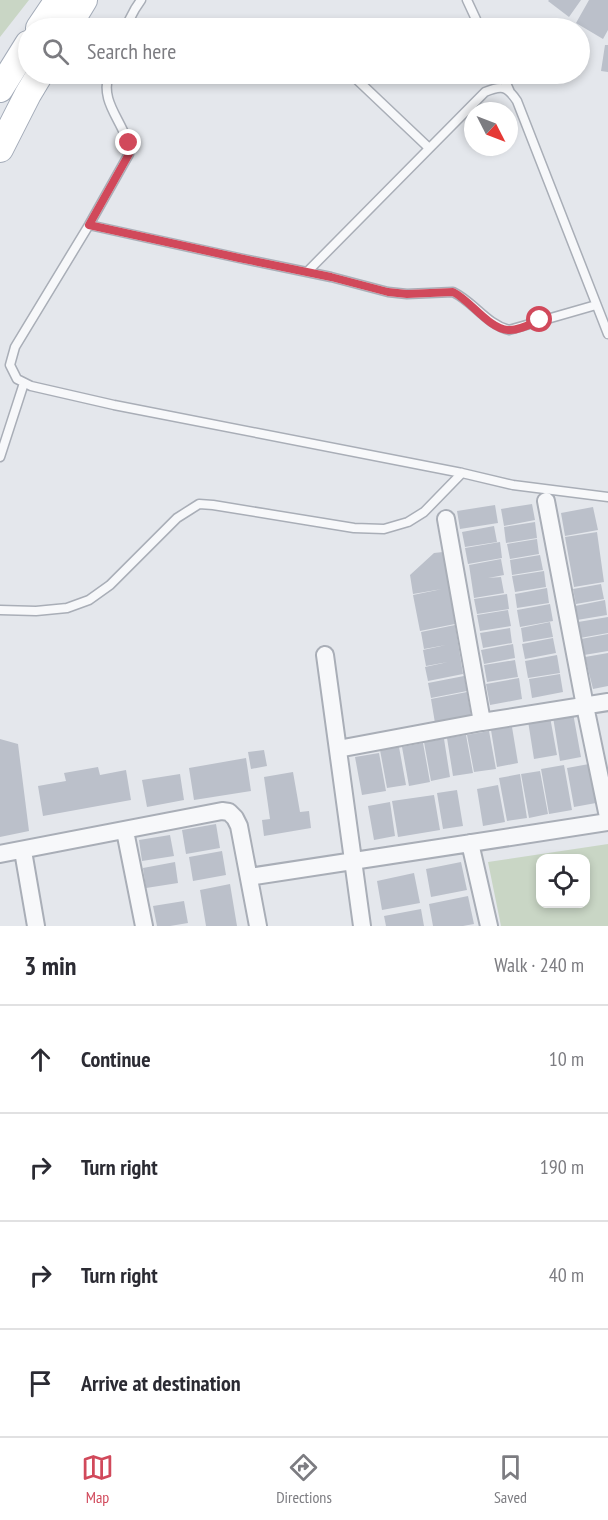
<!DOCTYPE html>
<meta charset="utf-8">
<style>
:root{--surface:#fff;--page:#f7f7f7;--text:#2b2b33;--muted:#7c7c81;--line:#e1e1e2;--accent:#d1495b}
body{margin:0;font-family:"PT Sans Narrow",sans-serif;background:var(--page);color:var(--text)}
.controls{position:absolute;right:18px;bottom:18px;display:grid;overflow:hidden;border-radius:12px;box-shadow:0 3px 9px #0003}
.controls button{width:54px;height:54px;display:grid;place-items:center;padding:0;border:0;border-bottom:2px solid var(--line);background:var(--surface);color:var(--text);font:30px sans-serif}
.compass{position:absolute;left:464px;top:102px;width:54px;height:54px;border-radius:50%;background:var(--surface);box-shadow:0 3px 9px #0003;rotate:132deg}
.stop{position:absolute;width:18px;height:18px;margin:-14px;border:4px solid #d1495b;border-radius:50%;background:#fff}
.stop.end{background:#d1495b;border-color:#fff;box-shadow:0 2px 6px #0008}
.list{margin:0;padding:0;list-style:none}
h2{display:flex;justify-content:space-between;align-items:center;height:78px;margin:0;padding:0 24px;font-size:26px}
h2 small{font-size:20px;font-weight:400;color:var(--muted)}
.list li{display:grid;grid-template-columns:39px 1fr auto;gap:18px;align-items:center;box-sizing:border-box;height:108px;padding:0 24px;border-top:2px solid var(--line)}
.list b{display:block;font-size:22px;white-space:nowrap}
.list em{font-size:20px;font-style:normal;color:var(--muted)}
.icon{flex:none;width:33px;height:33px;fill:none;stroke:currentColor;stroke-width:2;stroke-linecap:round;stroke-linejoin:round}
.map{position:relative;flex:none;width:608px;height:926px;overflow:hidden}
.search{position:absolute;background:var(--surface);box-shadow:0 3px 9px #0003;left:18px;right:18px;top:18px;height:66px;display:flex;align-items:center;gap:15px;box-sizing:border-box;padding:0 21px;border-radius:33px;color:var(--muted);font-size:22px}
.sheet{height:510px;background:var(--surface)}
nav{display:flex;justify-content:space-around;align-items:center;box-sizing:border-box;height:84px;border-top:2px solid var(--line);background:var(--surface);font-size:16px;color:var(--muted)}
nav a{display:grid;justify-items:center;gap:3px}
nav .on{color:var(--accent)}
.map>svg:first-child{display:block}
</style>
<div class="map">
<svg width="608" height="926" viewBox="0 0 608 926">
<rect width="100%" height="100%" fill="#e4e7ec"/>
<path fill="#c9d6c5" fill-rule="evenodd" d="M0,0H29L0,37Z
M608,844V926H501L488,862ZM586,858V904H540V858Z"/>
<path fill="#bbc0ca" d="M549,0H581L569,17L548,1Z
M589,0H608V30L603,39L576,23Z
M605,45H608V72L601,71Z
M532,504L535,520L504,526L501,509Z
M495,505L498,523L460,529L457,511Z
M593,507L598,530L565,536L561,513Z
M535,522L537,538L506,543L504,527Z
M494,526L497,542L465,547L462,532Z
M597,532L604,582L574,587L565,537Z
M537,539L539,554L510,559L507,544Z
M500,542L502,558L468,564L465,548Z
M443,552L455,624L420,631L413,595L442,589L413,594L410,575L434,553Z
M540,555L543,570L512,575L510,560Z
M501,559L504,575L488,578L501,577L504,593L474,598L469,565Z
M544,571L546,587L515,592L512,576Z
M601,584L604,599L576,604L573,589Z
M547,588L549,603L517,608L515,594Z
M507,594L509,609L477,614L474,599Z
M605,600L607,615L577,620L575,606Z
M550,604L553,621L520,627L517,610Z
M508,610L511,626L480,631L477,615Z
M608,617V633L580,638L578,622Z
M550,622L553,637L523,642L521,628Z
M455,625L463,674L428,681L425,667L448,662L426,666L423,650L446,645L424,649L421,632Z
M510,628L512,643L483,648L480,633Z
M608,634V651L584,655L581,639Z
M553,638L556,653L525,659L522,644Z
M513,644L515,658L484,664L481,650Z
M608,653V686L593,689L585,657Z
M557,655L560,673L528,678L525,661Z
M515,660L518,677L487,682L484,665Z
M560,674L563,692L532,698L529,679Z
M464,676L467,691L431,698L428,683Z
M519,678L522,699L490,705L486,684Z
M467,692L471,716L435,723L431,699Z
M573,713L581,757L560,761L553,717Z
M550,717L557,755L534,759L528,721Z
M512,727L518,763L497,767L491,730Z
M489,731L496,769L474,772L467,735Z
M466,735L473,773L453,776L447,738Z
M0,739L18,744L29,831L0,837Z
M444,739L450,777L431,781L424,742Z
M423,743L430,782L409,786L402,747Z
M399,747L406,785L387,788L380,750Z
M264,750L267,766L251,769L248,752Z
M379,753L386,791L362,795L355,757Z
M246,758L251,791L194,800L189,768Z
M589,764L596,803L574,807L567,768Z
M564,765L572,810L549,814L541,769Z
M98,767L100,775L126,770L131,800L43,816L38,786L66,781L64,773Z
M540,771L548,814L529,818L521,774Z
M293,772L300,812L309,811L311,828L264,836L262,820L270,819L264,777Z
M180,774L184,800L147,807L142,780Z
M520,774L527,818L507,821L499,778Z
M498,785L505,822L483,826L477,789Z
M457,790L463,826L443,829L437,793Z
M434,795L440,830L398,837L392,801Z
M390,802L395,836L374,840L368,806Z
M216,824L220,848L186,854L182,830Z
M170,835L174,856L142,861L139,840Z
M222,851L226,875L193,881L189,857Z
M175,862L178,883L146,888L143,868Z
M461,862L467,890L431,897L426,869Z
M414,873L420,903L382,910L377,881Z
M230,884L237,926H206L200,890Z
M468,896L474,924L463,926H433L429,904Z
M184,901L188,923L170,926H157L153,906Z
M421,909L424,926H386L384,916Z"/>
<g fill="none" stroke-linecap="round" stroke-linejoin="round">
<defs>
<path id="lane" d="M467,0L480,28
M125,28L135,9L141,0
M109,74C98,105 129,125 129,154L89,225L15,347L10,365L17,379L31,386L114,405L462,473L513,485L608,497
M351,74L429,148
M502,74L510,92
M89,225L239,258L331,277L388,292L407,294L453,292C474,302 486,324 509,330L596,305
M307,272L485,92C502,85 507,86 517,101L608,334
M0,457L24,383
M0,610L36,611L67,608L89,600L110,585L177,518L199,504L213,505L354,528L384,529L408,522L424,512L462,473"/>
<path id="street" d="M546,501L585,706L608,817
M446,519L482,722
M325,655L362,926
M338,749L482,722L608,702
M125,831L144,926
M470,843L489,926
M23,851L36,926
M0,854L222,811L229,812L235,818L239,826L258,926
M249,877L608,822"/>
<path id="primary" d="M39,28L58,0
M67,28L84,0
M0,89L28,44
M0,149L28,94L40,74"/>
</defs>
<use href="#lane" stroke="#a9aeb7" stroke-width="11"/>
<use href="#street" stroke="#a9aeb7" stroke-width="20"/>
<use href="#primary" stroke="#a3abb8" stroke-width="28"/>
<use href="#lane" stroke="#f7f8fa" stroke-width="8"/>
<use href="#street" stroke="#f7f8fa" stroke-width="16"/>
<use href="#primary" stroke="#fff" stroke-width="26"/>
</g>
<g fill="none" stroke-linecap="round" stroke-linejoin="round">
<path stroke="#d1495b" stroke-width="8" d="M129,143V154L89,225L239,258L331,277L388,292L407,294L453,292C470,300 489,329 508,330C518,331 531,324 540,320"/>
</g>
</svg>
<div class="controls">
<button><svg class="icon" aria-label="locate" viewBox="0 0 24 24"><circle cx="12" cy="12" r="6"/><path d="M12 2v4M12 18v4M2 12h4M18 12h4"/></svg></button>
</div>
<svg class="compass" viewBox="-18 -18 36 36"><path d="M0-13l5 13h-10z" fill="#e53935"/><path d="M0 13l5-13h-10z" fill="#7c7c81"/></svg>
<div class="stop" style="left:540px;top:320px"></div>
<div class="stop end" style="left:129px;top:143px"></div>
<div class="search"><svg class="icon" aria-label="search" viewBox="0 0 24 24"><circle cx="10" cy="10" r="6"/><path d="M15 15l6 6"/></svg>Search here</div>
</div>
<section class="sheet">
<h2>3 min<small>Walk · 240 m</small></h2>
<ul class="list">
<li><svg class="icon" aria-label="ahead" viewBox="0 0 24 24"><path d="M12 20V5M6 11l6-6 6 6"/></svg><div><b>Continue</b></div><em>10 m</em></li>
<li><svg class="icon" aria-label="right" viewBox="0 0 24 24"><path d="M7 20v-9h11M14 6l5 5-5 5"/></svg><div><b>Turn right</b></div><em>190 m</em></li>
<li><svg class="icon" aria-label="right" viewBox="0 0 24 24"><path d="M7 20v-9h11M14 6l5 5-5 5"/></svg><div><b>Turn right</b></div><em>40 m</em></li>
<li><svg class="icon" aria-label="arrive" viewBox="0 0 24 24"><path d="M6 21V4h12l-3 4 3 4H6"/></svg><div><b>Arrive at destination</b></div></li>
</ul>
</section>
<nav>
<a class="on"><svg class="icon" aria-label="map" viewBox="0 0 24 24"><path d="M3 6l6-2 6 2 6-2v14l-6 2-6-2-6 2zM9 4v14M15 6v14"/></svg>Map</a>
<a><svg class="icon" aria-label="directions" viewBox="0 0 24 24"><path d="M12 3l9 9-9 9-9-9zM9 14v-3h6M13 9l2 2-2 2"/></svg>Directions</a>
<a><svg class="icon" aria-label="saved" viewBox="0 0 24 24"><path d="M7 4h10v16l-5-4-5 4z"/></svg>Saved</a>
</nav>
